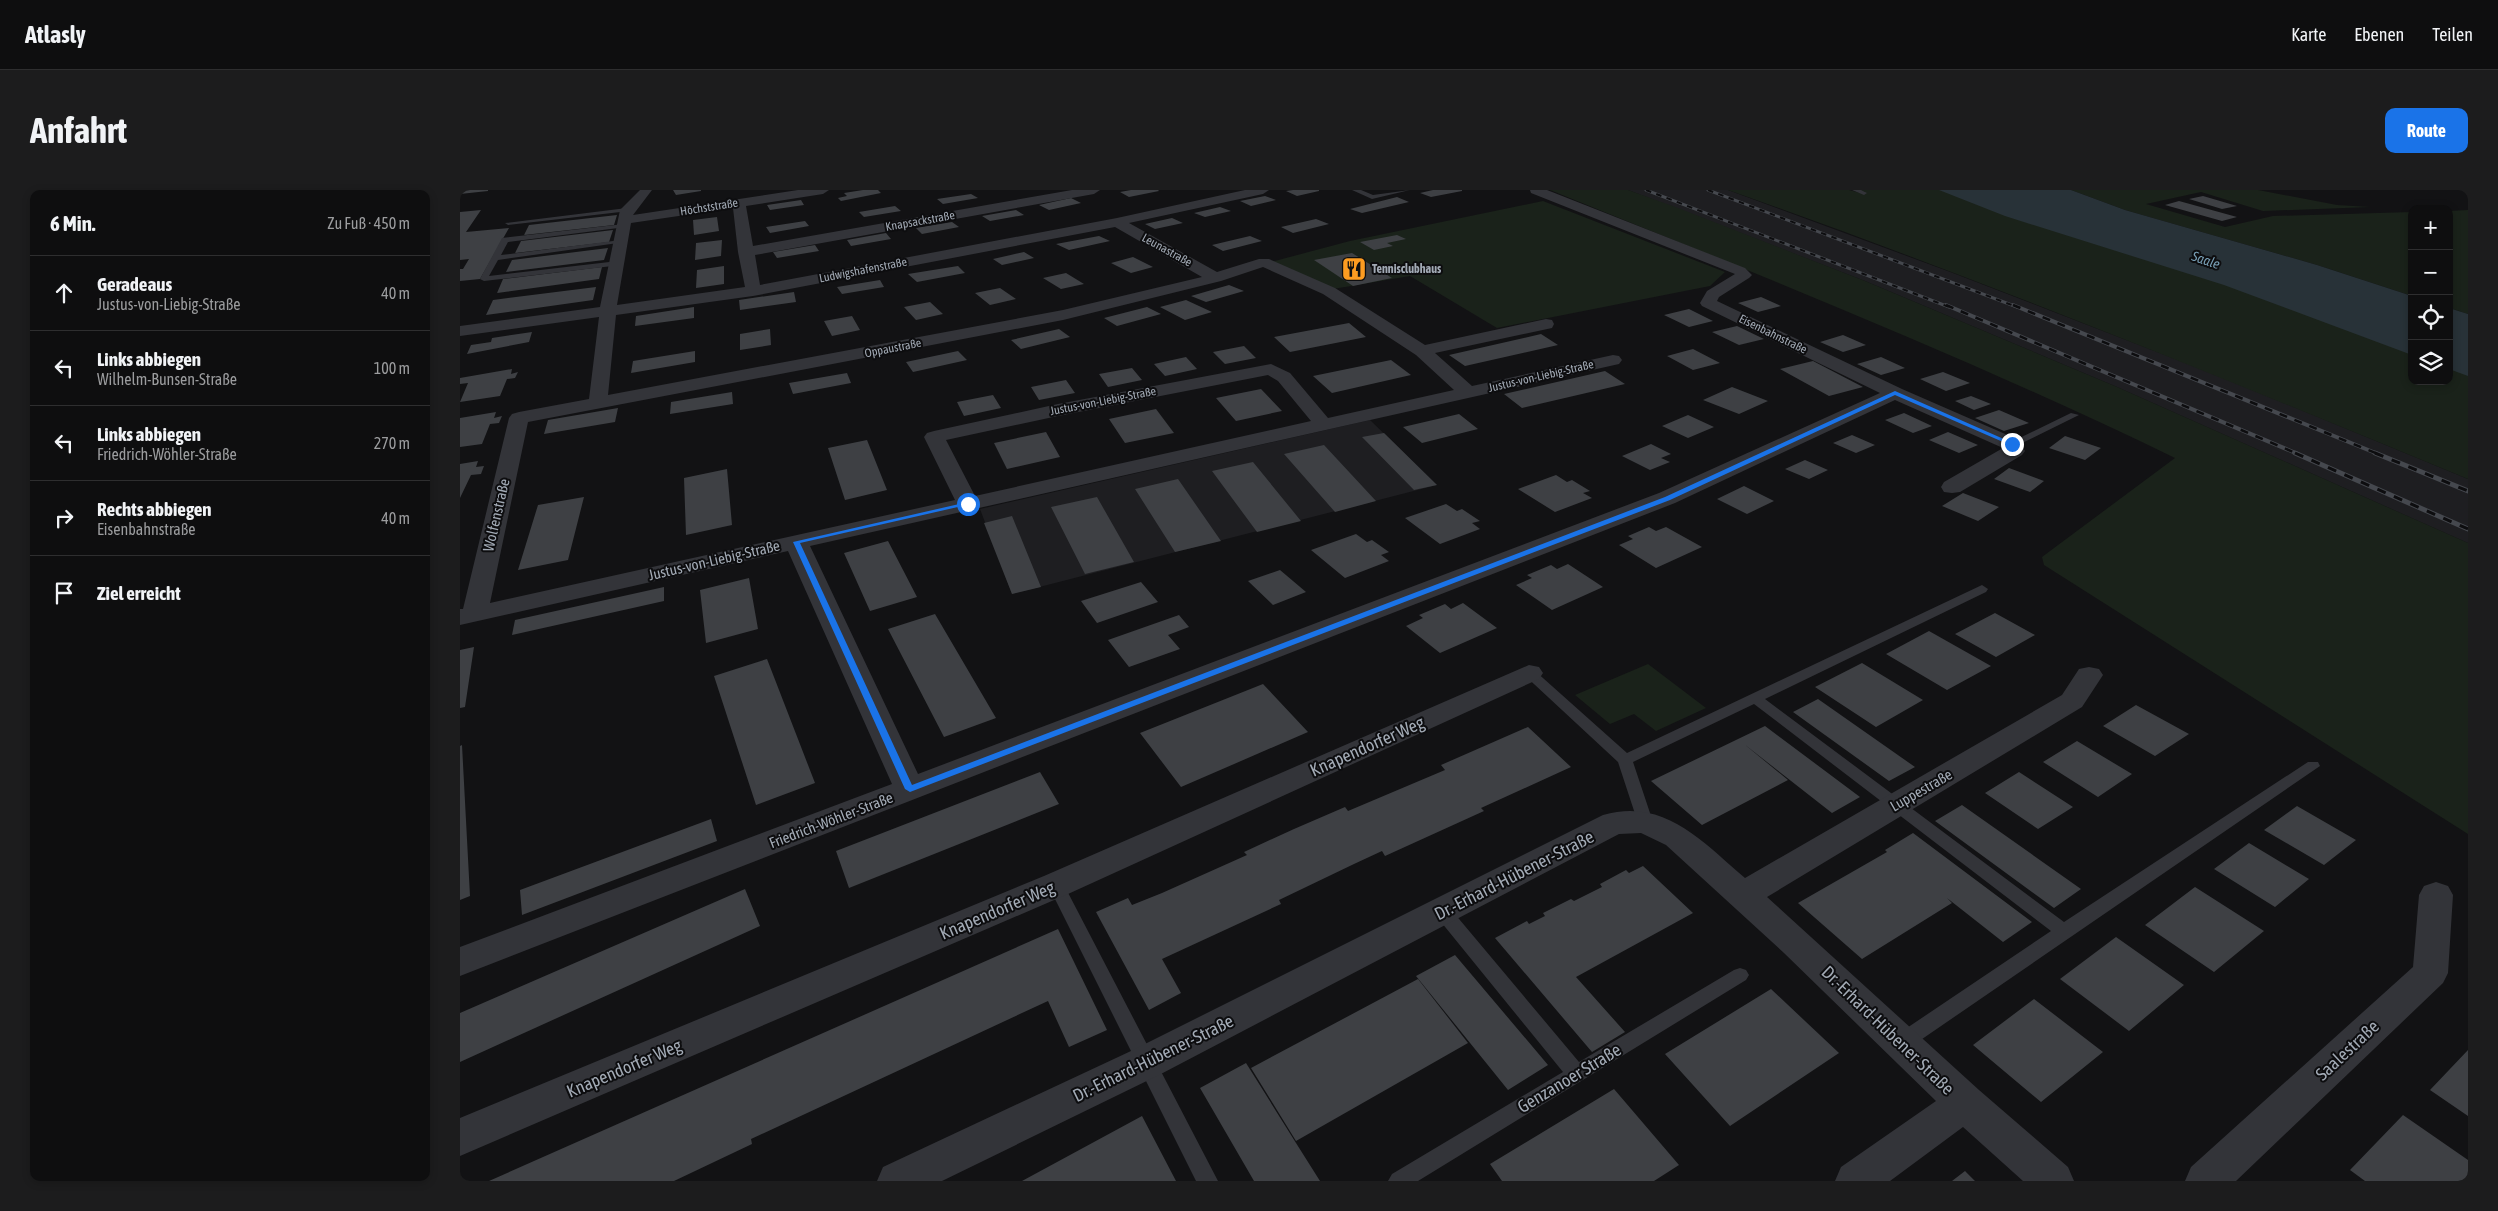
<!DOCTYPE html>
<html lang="de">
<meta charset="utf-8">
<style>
:root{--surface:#0e0e0f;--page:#1c1c1d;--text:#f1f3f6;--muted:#9b9c9e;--line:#2e2e2f;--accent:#1a73e8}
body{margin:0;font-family:"Asap Condensed",sans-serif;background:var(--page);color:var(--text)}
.controls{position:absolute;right:15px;top:15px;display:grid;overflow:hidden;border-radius:10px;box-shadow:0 2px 8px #0003}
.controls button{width:45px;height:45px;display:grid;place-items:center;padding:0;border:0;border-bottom:1px solid var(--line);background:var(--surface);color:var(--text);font:25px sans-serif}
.stop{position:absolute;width:15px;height:15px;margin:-11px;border:4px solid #1a73e8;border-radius:50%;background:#fff}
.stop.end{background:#1a73e8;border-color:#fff;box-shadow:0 1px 5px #0008}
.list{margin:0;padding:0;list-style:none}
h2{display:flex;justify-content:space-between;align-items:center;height:65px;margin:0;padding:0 20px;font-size:21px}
h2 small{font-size:16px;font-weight:400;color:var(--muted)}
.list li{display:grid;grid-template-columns:32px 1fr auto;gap:15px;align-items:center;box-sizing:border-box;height:75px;padding:0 20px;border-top:1px solid var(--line)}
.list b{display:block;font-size:19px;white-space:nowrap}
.list p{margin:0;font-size:16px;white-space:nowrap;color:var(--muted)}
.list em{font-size:16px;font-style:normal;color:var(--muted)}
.icon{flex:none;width:28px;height:28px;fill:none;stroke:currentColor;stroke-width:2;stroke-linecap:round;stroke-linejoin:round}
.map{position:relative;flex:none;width:2008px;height:991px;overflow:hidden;border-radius:10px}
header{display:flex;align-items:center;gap:30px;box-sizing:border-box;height:70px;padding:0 25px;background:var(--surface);border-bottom:1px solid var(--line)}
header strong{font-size:24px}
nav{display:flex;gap:28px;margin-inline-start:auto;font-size:18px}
.intro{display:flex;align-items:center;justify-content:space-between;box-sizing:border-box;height:120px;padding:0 30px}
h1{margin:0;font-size:35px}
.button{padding:12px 22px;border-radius:10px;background:var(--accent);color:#fff;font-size:18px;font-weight:700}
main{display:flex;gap:30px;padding:0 30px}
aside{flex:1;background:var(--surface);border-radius:10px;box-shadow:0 2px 8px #0003}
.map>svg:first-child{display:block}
</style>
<header>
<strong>Atlasly</strong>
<nav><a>Karte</a><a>Ebenen</a><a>Teilen</a></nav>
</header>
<div class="intro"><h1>Anfahrt</h1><a class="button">Route</a></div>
<main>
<aside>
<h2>6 Min.<small>Zu Fuß · 450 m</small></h2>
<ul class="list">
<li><svg class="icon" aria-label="ahead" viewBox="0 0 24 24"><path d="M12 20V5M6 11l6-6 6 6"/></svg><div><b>Geradeaus</b><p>Justus-von-Liebig-Straße</p></div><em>40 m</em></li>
<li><svg class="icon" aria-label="left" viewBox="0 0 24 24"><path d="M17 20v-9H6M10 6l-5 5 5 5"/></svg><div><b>Links abbiegen</b><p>Wilhelm-Bunsen-Straße</p></div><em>100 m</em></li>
<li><svg class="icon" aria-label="left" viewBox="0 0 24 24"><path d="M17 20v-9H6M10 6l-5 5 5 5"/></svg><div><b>Links abbiegen</b><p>Friedrich-Wöhler-Straße</p></div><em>270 m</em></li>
<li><svg class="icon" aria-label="right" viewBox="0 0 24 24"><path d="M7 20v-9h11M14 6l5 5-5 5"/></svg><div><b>Rechts abbiegen</b><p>Eisenbahnstraße</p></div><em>40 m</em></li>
<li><svg class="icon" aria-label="arrive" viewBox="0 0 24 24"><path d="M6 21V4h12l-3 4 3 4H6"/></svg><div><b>Ziel erreicht</b></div></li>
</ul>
</aside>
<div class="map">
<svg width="2008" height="991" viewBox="0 0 2008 991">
<rect width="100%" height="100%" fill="#121214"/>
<path fill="#1e1e21" d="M1168,0H1268L1493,83L1749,182L2008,289V353L1657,197L1405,91Z
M910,230L977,295L552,404L520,319Z"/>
<path fill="#1a221a" d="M1090,0H1168L1218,18L1405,91L1657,197L2008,353V644L1584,375L1582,367L1715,268C1511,169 1300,85 1090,0Z
M1268,0H1389L1400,3L1405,2L1400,0H1484L1779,98L1952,162V191H1989V176L2008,183V289C1763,188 1518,88 1268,0Z
M1611,0H1798L1877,15L1910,17L1803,21L1741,2L1686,14L1765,37L1813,26L1952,22V106L1857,75L1665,20Z
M1083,11L1265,82L1250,96L1037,138L950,86L873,99L811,72L890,51Z
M2008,20V124L1989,118V21Z
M1188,474L1246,518L1196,541L1174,524L1150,534L1115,505Z"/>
<path fill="#283238" d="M1479,0H1611L1665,20L1857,75L1952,106V165L1764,95L1545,26Z
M1989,118L2008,124V186L1989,179Z"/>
<path fill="#3e4044" d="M0,0H28V1L0,4Z
M213,0H241V1L216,5Z
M403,0H418L421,3L381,11L378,8L387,6L384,3Z
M671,0H698L699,1L669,7L660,2Z
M833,0H859V1L837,6L826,1Z
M973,0H1002V1L971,7L960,3Z
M511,4L518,8L483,14L477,9Z
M805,6L816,10L791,16L780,11Z
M1743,6L1777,16L1762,19L1729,9Z
M937,7L949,12L902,23L890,19Z
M611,8L621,13L589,20L579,15Z
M341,10L344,15L310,20L307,15Z
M1719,11L1777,27L1762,31L1705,15Z
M435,16L441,21L404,27L399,22Z
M760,17L771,21L745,27L734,23Z
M21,20L6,42L49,38L20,89L0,91V79H3L9,69L0,70V22Z
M556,20L564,25L530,31L522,26Z
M157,25L154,35L64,45L69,35Z
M257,27L259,41L234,45L233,30Z
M712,28L723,33L695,39L685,34Z
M856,29L869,34L833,43L821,37Z
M345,31L349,36L310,43L306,37Z
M492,32L499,37L462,44L456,38Z
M153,40L149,52L55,63L61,51Z
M426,43L431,49L391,56L387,50Z
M937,45L946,49L927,53L933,56L914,60L900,52Z
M639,46L650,51L609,60L596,54Z
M790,46L802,51L763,61L752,55Z
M262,50L261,66L235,70L236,53Z
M355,55L359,61L317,68L313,62Z
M148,58L144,70L46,82L52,70Z
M564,62L574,68L542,75L533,69Z
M892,63L932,88L893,96L854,70Z
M673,67L693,77L671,83L651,73Z
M264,76V94L236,98L237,80Z
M498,76L505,83L457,92L448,84Z
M142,77L139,89L37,103L43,89Z
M606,83L624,94L601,99L583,88Z
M420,90L424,97L382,104L377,97Z
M769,95L784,101L746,112L731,106Z
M136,97L133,110L26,125L33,110Z
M540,98L556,109L530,115L515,103Z
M334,102L336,112L280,120L279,110Z
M1301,107L1321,116L1298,122L1278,113Z
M726,110L752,122L725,130L700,117Z
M470,112L483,124L456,130L444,117Z
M234,117V128L175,136L176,126Z
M687,117L701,124L657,136L644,128Z
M1229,119L1253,131L1229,137L1204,125Z
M392,126L400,140L372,146L364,131Z
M889,133L906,147L830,162L814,147Z
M1277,136L1304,149L1279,155L1252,142Z
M310,139L311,155L280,160V144Z
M599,139L610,147L561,159L551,150Z
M72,142L69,152L7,164L11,155L31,152L32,148Z
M1081,144L1098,155L1005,176L989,165Z
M1383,145L1406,155L1383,162L1360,152Z
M784,156L796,168L765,174L753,162Z
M1233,159L1260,173L1233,180L1207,166Z
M235,161V172L171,183L173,171Z
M498,161L507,170L453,182L446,172Z
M726,167L737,179L705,186L694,174Z
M1421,167L1445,178L1421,185L1397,174Z
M931,170L951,185L872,203L853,186Z
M1353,171L1403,197L1369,206L1320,179Z
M672,178L682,190L648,197L639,184Z
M52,179L51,184L58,182L55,188L47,189L40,206L0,212L8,193L0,194V188Z
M1145,181L1165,194L1062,218L1044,204Z
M1483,182L1510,193L1486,201L1460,189Z
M387,183L391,193L333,204L329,193Z
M606,190L615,203L579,210L571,197Z
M1272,197L1308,211L1279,224L1243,210Z
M801,199L822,221L776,231L756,208Z
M272,202L273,214L210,224L211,212Z
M533,205L541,218L504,226L497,212Z
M1511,206L1531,214L1514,220L1495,211Z
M158,218L155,232L84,244L88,230Z
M696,219L714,243L665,253L649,229Z
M1539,220L1569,233L1544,241L1515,228Z
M36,222L34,228L42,226L39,233L30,234L22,254L0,257V228Z
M1444,223L1472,236L1453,243L1425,230Z
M999,224L1018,239L962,253L943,237Z
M1228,225L1254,237L1228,248L1202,236Z
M586,242L600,267L547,279L534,253Z
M1488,242L1518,255L1499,263L1469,250Z
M924,243L977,295L954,300L902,247Z
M1392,245L1415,255L1396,263L1373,253Z
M1605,246L1641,258L1625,270L1589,258Z
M407,250L427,300L385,310L368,258Z
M1191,254L1211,264L1201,268L1210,272L1190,280L1162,266Z
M864,255L916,311L875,322L824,264Z
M1345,270L1368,280L1349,289L1325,279Z
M18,271L16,277L24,276L21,284L11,285L0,308V274Z
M793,272L841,331L797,342L752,281Z
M1549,278L1584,291L1570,302L1534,289Z
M267,279L272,335L226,345L224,288Z
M1096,285L1107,292L1112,290L1130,301L1123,303L1132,308L1095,322L1058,299Z
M718,289L761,351L715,362L675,299Z
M1284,296L1314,311L1287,324L1257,309Z
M1503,303L1539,317L1518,331L1482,316Z
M124,307L108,370L58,380L78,315Z
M637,307L674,372L625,384L591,317Z
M986,314L997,321L1002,319L1020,331L1012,333L1020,339L980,354L945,328Z
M552,326L581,397L552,404L524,333Z
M1189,337L1196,341L1206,337L1242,357L1196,378L1159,355L1173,349L1168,346Z
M896,344L907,352L912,350L929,362L921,365L929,371L885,388L851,360Z
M428,351L457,407L410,421L384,363Z
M1108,374L1143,397L1092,420L1056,395L1072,388L1067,385L1091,375L1097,379Z
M820,380L846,402L813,415L788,391Z
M289,388L298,439L246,453L240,400Z
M681,392L698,412L637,433L621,411Z
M204,397V411L52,445L55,430Z
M1003,413L1037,438L980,463L946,436L963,428L959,425L985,414L991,419Z
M1535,423L1575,445L1536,467L1495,444Z
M475,424L536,528L484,547L428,439Z
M719,425L729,437L708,445L720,459L669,477L648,450Z
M1469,441L1531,476L1487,500L1426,464Z
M14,457L5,517L0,518V460Z
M307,469L355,593L296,615L254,486Z
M1402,473L1463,510L1416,537L1355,497Z
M803,494L848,542L721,597L680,543Z
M1358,509L1455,577L1429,591L1333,522Z
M1676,515L1729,544L1695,566L1643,536Z
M1305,536L1400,607L1372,623L1284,554L1328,590L1242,635L1191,591Z
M1068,537L1111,577L1021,618L1024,621L925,666L922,661L894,674L819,710L821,714L702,769L721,803L689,820L636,722L668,708L672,715L702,703L787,665L784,662L834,639L885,617L888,621L985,580L981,575Z
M1617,551L1672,584L1638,607L1583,572Z
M2,555L10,706L0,710V556Z
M580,582L599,614L389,698L376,661Z
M1559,582L1613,617L1578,639L1525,603Z
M1502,615L1621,699L1594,718L1475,631Z
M1837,616L1896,650L1864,675L1804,640Z
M251,629L257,651L62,725L60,700Z
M1453,643L1572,732L1543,752L1487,708L1492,713L1402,769L1338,713L1427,662L1425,660Z
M1789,653L1849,689L1815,717L1754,679Z
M1183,676L1233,723L1116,787L1165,842L1132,862L1035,748L1067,731L1069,734L1085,726L1083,723L1111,709L1114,711L1142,697L1140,694L1166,680L1169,683Z
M1735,697L1804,741L1754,782L1685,735Z
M285,699L300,736L0,872V823Z
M598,739L647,840L609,857L588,811L291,949L292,954L214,991H29Z
M1656,747L1724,795L1669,841L1600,789Z
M995,765L1088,875L1048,900L956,786Z
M958,789L1008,853L836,951L791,878Z
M1311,799L1379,863L1270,936L1205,864Z
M1574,809L1643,862L1581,912L1513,855Z
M2008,860V926L1970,900Z
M786,873L836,953L860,991H794L740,898Z
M1154,899L1219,975L1194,991H1042L1030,974Z
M1943,925L2008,970V991H1905L1890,980Z
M682,926L716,991H562Z
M1505,981L1515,991H1492Z"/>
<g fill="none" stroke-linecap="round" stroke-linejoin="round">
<path fill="#333439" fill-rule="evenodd" d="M892,0H901L913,5L950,0L912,9Z
M1392,0H1401L1407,3L1404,5Z
M167,18L169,21L48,35L45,33Z
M164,34L166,37L48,52L41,65L161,50L165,52L38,70L29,86L158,71L162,73L161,75L24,91L20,89L42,48Z
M1611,223L1619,225L1556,256L1552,257L1547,254Z
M1522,395L1528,399L1526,402L1305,509L1604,732L1848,572H1858L1860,576L1449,858L1442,860L1435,858L1432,852L1435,846L1591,741L1294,514L1173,572L1193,632L1191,636H1179L1158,572L1062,483L1069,479L1074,480L1167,563Z
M596,689L602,691L604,695L758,991H736L588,695L590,691Z
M983,715L989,717L1119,872L1274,780L1280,778L1286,780L1289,785L1286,790L958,991H928L932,984L1103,882L977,727L974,722L977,717Z"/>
<path fill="#333439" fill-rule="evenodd" d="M180,0H192L173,25L338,0H369L363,4L286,16L293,56L612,0H640L634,4L295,65L300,95L657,28L785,0H809L803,4L669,33L757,82L799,69H809L875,98L965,155L1086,129L1092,130L1094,134L1092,138L975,163L1012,196L1153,165L1159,166L1162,170L1159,174L350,356L458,584L1199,303L1420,203L1242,116L1240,113L1247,101L1275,84L1071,3L1070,0H1087L1285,78L1292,85L1289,88L1259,107L1257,111L1442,199L1559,250L1565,261L1562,265L1500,302L1492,303L1484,302L1481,297L1484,292L1543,258L1435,210L1215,313L0,786V757L432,594L328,361L0,435V419H3L49,228L52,224L59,222L129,209L139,127L0,146V136L140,117L160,20ZM273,18L278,62L285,97L157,115L171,33ZM655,37L742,87L603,120L148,205L156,125L293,106ZM803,77L863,104L956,165L994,200L868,228L830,183L811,174L598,214L474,241L467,243L464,247L495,310L30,413L68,232L603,130L761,91ZM808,185L818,191L851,231L515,306L486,250L598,226Z
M1069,475L1079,477L1083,483L1079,489L608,704L0,966V928L584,686Z
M1629,477L1639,479L1643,485L1622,517L1307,707L1519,900L1608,977L1614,991H1563L1503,937L1430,991H1375L1381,977L1476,911L1324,763L1206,655L1181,643L1159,644L699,885L482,991H417L423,977L671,861L1143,625C1204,607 1243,652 1285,688L1602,505L1619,479Z
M1976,692L1988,696L1993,705L1988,783L1983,793L1776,991H1725L1731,977L1953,777L1959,705L1964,696Z"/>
<defs>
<path id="rail-far2" d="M1186,0L1489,117
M1248,0L1557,117"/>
<path id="rail-far1" d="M1486,115L1838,264
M1553,115L1918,264"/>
<path id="rail" d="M1835,263L2008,339
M1915,263L2008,301"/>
</defs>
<use href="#rail-far2" stroke="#45484e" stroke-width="3"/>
<use href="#rail-far1" stroke="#45484e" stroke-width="4"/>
<use href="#rail" stroke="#45484e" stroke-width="5"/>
<use href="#rail-far2" stroke="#0d0d0f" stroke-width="2" stroke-dasharray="5.5" stroke-linecap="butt"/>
<use href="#rail-far1" stroke="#0d0d0f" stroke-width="2.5" stroke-dasharray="8" stroke-linecap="butt"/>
<use href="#rail" stroke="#0d0d0f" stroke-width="3" stroke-dasharray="9" stroke-linecap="butt"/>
</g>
<path fill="#1a73e8" d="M1435,201L1555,254L1550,255L1435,205L1210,310L450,602L445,599L333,352L508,312L511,314L340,353L452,595L1205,307Z"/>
<defs>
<symbol id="restaurant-square" viewBox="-11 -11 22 22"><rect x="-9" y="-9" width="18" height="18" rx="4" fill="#fd9c21" stroke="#0d0d0f"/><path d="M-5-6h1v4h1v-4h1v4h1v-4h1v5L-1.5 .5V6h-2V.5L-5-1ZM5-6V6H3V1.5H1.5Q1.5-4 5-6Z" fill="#111"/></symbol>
</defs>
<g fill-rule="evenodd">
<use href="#restaurant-square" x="880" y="65" width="28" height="28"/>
</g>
<g text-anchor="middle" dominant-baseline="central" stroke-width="4" stroke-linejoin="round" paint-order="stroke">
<g font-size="12" fill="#a2aab5" stroke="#0d0d0f">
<text transform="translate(249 17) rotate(-9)">Höchststraße</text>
<text transform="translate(460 31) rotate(-10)">Knapsackstraße</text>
<text transform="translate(707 60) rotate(29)">Leunastraße</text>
<text transform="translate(403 80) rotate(-11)">Ludwigshafenstraße</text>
<text transform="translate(1313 144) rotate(26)">Eisenbahnstraße</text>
<text transform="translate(433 158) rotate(-11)">Oppaustraße</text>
<text transform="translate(1081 186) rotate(-13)">Justus-von-Liebig-Straße</text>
<text transform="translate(643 211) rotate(-11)">Justus-von-Liebig-Straße</text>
</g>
<g font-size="12" font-weight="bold" fill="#a2aab5" stroke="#0d0d0f" text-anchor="start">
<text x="912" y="79">Tennisclubhaus</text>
</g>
<g font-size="14" font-style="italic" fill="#779db3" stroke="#0d0d0f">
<text transform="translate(1746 70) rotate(19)">Saale</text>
</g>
<g font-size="15" fill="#a2aab5" stroke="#0d0d0f">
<text transform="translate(36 325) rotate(-77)">Wolfenstraße</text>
<text transform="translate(254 370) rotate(-13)">Justus-von-Liebig-Straße</text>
<text transform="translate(1461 600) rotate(-30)">Luppestraße</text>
<text transform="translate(371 630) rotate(-21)">Friedrich-Wöhler-Straße</text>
</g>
<g font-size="18" fill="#a2aab5" stroke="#0d0d0f">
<text transform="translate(907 556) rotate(-24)">Knapendorfer Weg</text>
<text transform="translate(1054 685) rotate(-27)">Dr.-Erhard-Hübener-Straße</text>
<text transform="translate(537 720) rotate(-23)">Knapendorfer Weg</text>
<text transform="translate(1428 840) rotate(44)">Dr.-Erhard-Hübener-Straße</text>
<text transform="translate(1887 860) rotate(-43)">Saalestraße</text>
<text transform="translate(693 868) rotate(-26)">Dr.-Erhard-Hübener-Straße</text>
<text transform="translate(164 878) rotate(-23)">Knapendorfer Weg</text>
<text transform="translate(1109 888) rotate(-31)">Genzanoer Straße</text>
</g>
</g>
</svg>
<div class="controls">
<button>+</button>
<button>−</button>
<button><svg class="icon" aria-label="locate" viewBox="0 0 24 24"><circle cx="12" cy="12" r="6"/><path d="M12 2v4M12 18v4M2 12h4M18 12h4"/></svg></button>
<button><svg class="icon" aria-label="layers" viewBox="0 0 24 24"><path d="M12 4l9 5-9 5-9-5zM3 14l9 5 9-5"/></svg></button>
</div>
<div class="stop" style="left:508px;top:314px"></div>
<div class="stop end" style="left:1552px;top:254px"></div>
</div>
</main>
